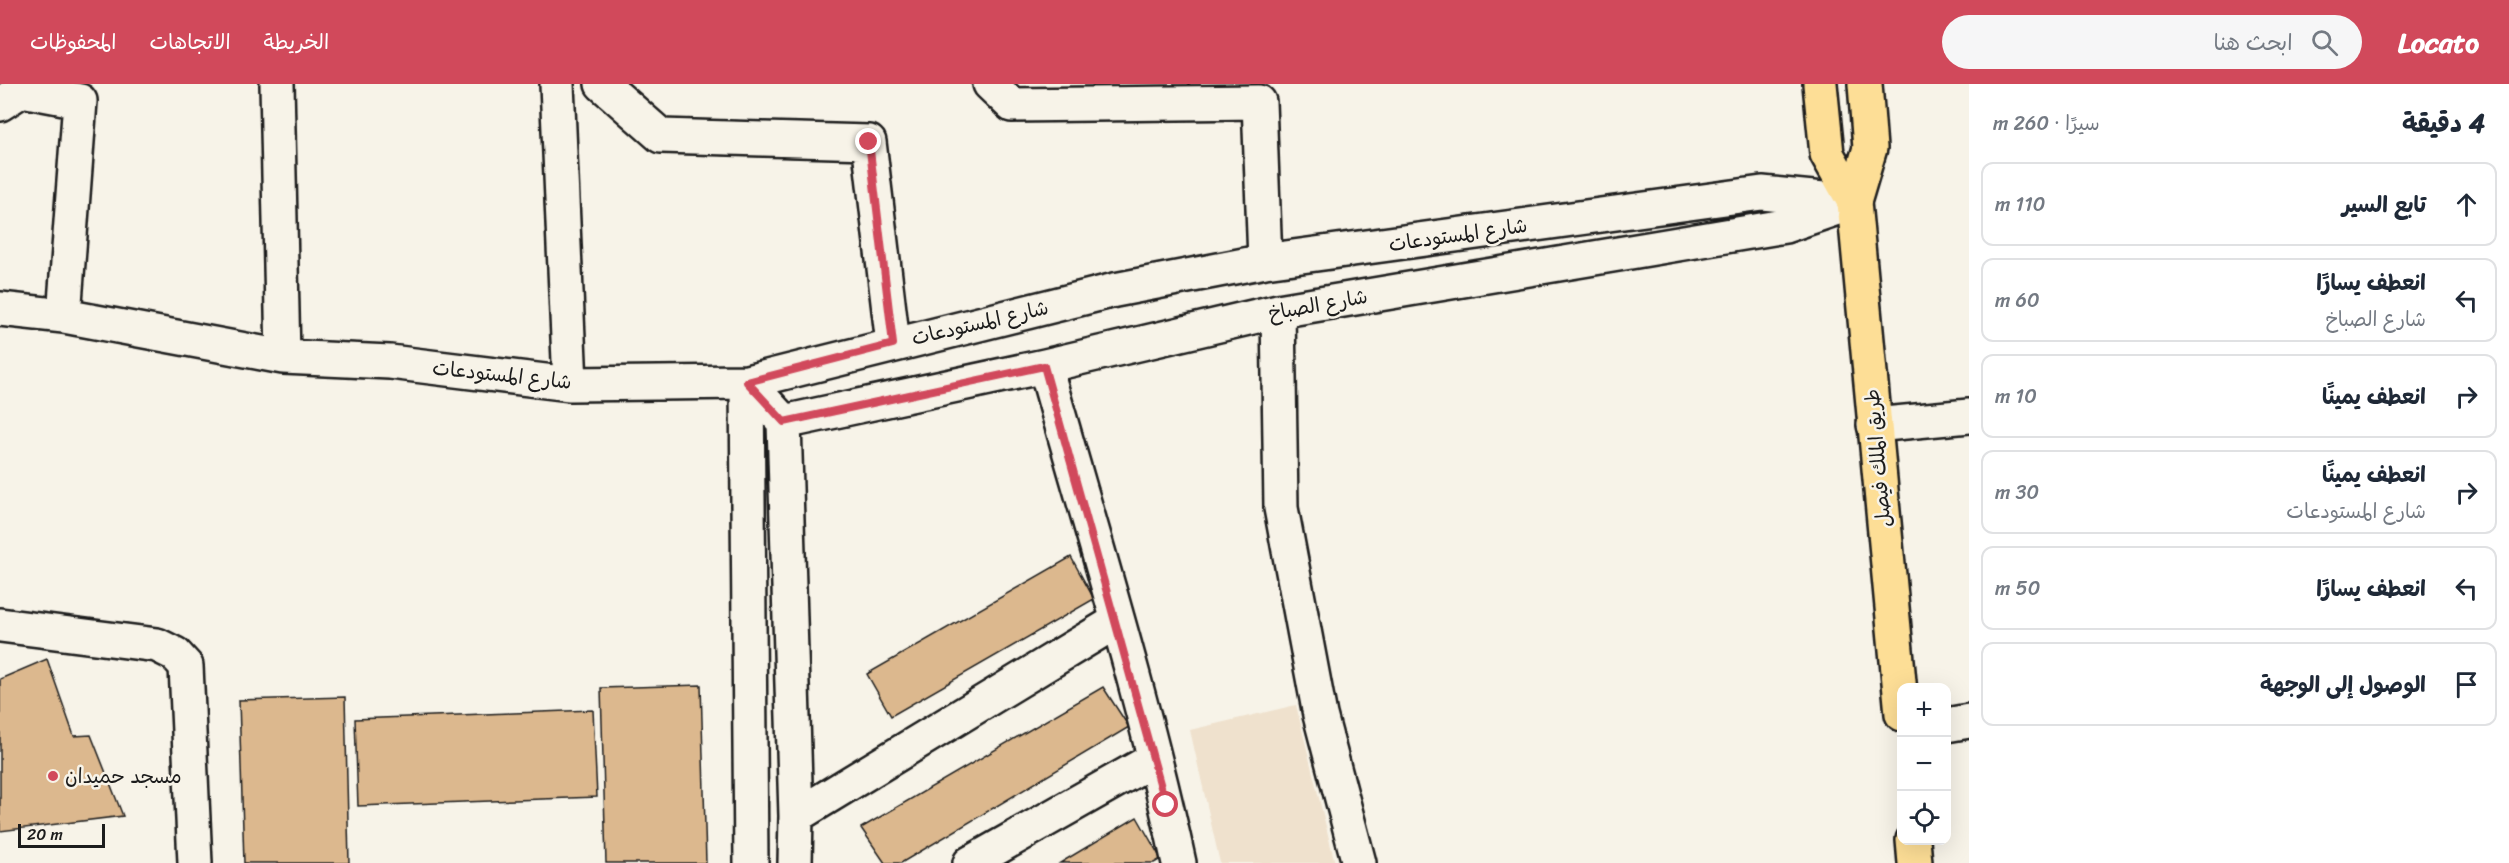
<!DOCTYPE html>
<html lang="ar">
<meta charset="utf-8">
<style>
:root{--surface:#fff;--page:#f6f6f7;--text:#1f2937;--muted:#747a83;--line:#e0e1e3;--accent:#d1495b}
body{margin:0;font-family:Sriracha,"Playpen Sans Arabic",sans-serif;background:var(--page);color:var(--text);direction:rtl}
.controls{position:absolute;right:18px;bottom:18px;display:grid;overflow:hidden;border-radius:12px;box-shadow:0 6px 24px #0002}
.controls button{width:54px;height:54px;display:grid;place-items:center;padding:0;border:0;border-bottom:2px solid var(--line);background:var(--surface);color:var(--text);font:30px sans-serif}
.scale{position:absolute;left:18px;bottom:15px;width:87px;box-sizing:border-box;padding-left:6px;border:3px solid #1c1c1c;border-top:0;font-size:16px;line-height:21px;white-space:nowrap;color:#1c1c1c;-webkit-text-stroke:4px #f7f3e8;paint-order:stroke}
.stop{position:absolute;width:18px;height:18px;margin:-14px;border:4px solid #d1495b;border-radius:50%;background:#fff}
.stop.end{background:#d1495b;border-color:#fff;box-shadow:0 2px 6px #0008}
.list{margin:0;padding:0;list-style:none}
h2{display:flex;justify-content:space-between;align-items:center;height:78px;margin:0;padding:0 24px;font-size:26px}
h2 small{font-size:20px;font-weight:400;color:var(--muted)}
.list li{display:grid;grid-template-columns:39px 1fr auto;gap:18px;align-items:center;box-sizing:border-box;height:84px;margin:0 12px 12px;padding:0 12px;border:2px solid var(--line);border-radius:12px}
.list b{display:block;font-size:22px;white-space:nowrap}
.list p{margin:0;font-size:20px;white-space:nowrap;color:var(--muted)}
.list em{font-size:20px;font-style:normal;color:var(--muted)}
.icon{flex:none;width:33px;height:33px;fill:none;stroke:currentColor;stroke-width:2;stroke-linecap:round;stroke-linejoin:round}
.map{position:relative;flex:none;width:1969px;height:779px;overflow:hidden;direction:ltr}
header{display:flex;align-items:center;gap:36px;box-sizing:border-box;height:84px;padding:0 30px;background:var(--accent);color:#fff}
header strong{font-size:28px}
nav{display:flex;gap:33px;margin-inline-start:auto;font-size:21px}
.search{width:420px;height:54px;background:var(--page);display:flex;align-items:center;gap:15px;box-sizing:border-box;padding:0 21px;border-radius:33px;color:var(--muted);font-size:22px}
main{display:flex}
aside{flex:1;background:var(--surface)}
.map>svg:first-child{display:block}
</style>
<header>
<strong>Locato</strong>
<div class="search"><svg class="icon" aria-label="search" viewBox="0 0 24 24"><circle cx="10" cy="10" r="6"/><path d="M15 15l6 6"/></svg>ابحث هنا</div>
<nav><a>الخريطة</a><a>الاتجاهات</a><a>المحفوظات</a></nav>
</header>
<main>
<aside>
<h2>4 دقيقة<small>سيرًا · 260 m</small></h2>
<ul class="list">
<li><svg class="icon" aria-label="ahead" viewBox="0 0 24 24"><path d="M12 20V5M6 11l6-6 6 6"/></svg><div><b>تابع السير</b></div><em>110 m</em></li>
<li><svg class="icon" aria-label="left" viewBox="0 0 24 24"><path d="M17 20v-9H6M10 6l-5 5 5 5"/></svg><div><b>انعطف يسارًا</b><p>شارع الصباخ</p></div><em>60 m</em></li>
<li><svg class="icon" aria-label="right" viewBox="0 0 24 24"><path d="M7 20v-9h11M14 6l5 5-5 5"/></svg><div><b>انعطف يمينًا</b></div><em>10 m</em></li>
<li><svg class="icon" aria-label="right" viewBox="0 0 24 24"><path d="M7 20v-9h11M14 6l5 5-5 5"/></svg><div><b>انعطف يمينًا</b><p>شارع المستودعات</p></div><em>30 m</em></li>
<li><svg class="icon" aria-label="left" viewBox="0 0 24 24"><path d="M17 20v-9H6M10 6l-5 5 5 5"/></svg><div><b>انعطف يسارًا</b></div><em>50 m</em></li>
<li><svg class="icon" aria-label="arrive" viewBox="0 0 24 24"><path d="M6 21V4h12l-3 4 3 4H6"/></svg><div><b>الوصول إلى الوجهة</b></div></li>
</ul>
</aside>
<div class="map">
<svg width="1969" height="779" viewBox="0 0 1969 779">
<rect width="100%" height="100%" fill="#f7f3e8"/>
<filter id="ink" filterUnits="userSpaceOnUse"><feTurbulence type="fractalNoise" baseFrequency=".0167" numOctaves="2"/><feDisplacementMap in="SourceGraphic" scale="12" xChannelSelector="R" yChannelSelector="G"/><feConvolveMatrix kernelMatrix="1 2 1 2 8 2 1 2 1" color-interpolation-filters="sRGB"/></filter>
<g filter="url(#ink)">
<path fill="#efe1cd" d="M1296,621L1335,779H1220L1190,646Z"/>
<path fill="#dcb88e" stroke="#1c1c1c" stroke-width="1.5" d="M1071,473L1094,515L891,632L867,590Z
M47,575L74,652L91,651L123,732L0,747V595Z
M701,601L706,779H606L601,604Z
M1103,603L1129,643L901,779H885L861,744Z
M345,613L349,779H244L239,616Z
M593,626L597,713L358,722L355,635Z
M1137,733L1161,775L1154,779H1060Z"/>
<g fill="none" stroke-linecap="round" stroke-linejoin="round">
<defs>
<path id="minor" d="M277,0L283,273
M557,0L570,300
M602,0L661,52L869,58L893,260
M990,0L1012,21L1259,18L1265,177
M0,20L22,6L80,17L64,232
M0,225L64,232L283,273L390,278L570,300L747,298L1115,206L1265,177L1762,109L1854,118
M1278,227L1281,424L1320,631L1359,779
M1045,282C1091,446 1143,611 1179,779
M747,298L784,338L796,732L795,779
M747,298L751,779
M784,338L1045,282L1278,227L1785,142L1846,121
M1874,341L1969,332
M0,541L157,561L175,570L186,582L195,779
M1946,641L1969,637
M796,732L1117,537
M970,779L1154,675"/>
<path id="major" d="M1820,0L1827,70L1854,118L1902,630
M1854,118L1870,64L1865,0
M1913,756L1915,779"/>
</defs>
<use href="#minor" stroke="#1c1c1c" stroke-width="38"/>
<use href="#major" stroke="#1c1c1c" stroke-width="38"/>
<use href="#minor" stroke="#f7f3e8" stroke-width="33"/>
<use href="#major" stroke="#fdde96" stroke-width="33"/>
</g>
</g>
<g fill="none" stroke-linecap="round" stroke-linejoin="round" filter="url(#ink)">
<path stroke="#d1495b" stroke-width="8" d="M869,58L893,260L747,298L784,338L1044,282L1166,721"/>
</g>
<circle fill="#d1495b" stroke="#f7f3e8" stroke-width="2" cx="53" cy="692" r="6"/>
<g text-anchor="middle" dominant-baseline="central" stroke-width="5" stroke-linejoin="round" paint-order="stroke">
<g font-size="20" fill="#1c1c1c" stroke="#f7f3e8">
<text transform="translate(1458 151) rotate(-8)">شارع المستودعات</text>
<text transform="translate(1318 221) rotate(-10)">شارع الصباخ</text>
<text transform="translate(980 239) rotate(-13)">شارع المستودعات</text>
<text transform="translate(502 291) rotate(6)">شارع المستودعات</text>
<text transform="translate(1878 374) rotate(-95)">طريق الملك فيصل</text>
</g>
<g font-size="20" fill="#1c1c1c" stroke="#f7f3e8" text-anchor="start">
<text x="65" y="692">مسجد حميدان</text>
</g>
</g>
</svg>
<div class="controls">
<button>+</button>
<button>−</button>
<button><svg class="icon" aria-label="locate" viewBox="0 0 24 24"><circle cx="12" cy="12" r="6"/><path d="M12 2v4M12 18v4M2 12h4M18 12h4"/></svg></button>
</div>
<div class="scale">20 m</div>
<div class="stop" style="left:1166px;top:721px"></div>
<div class="stop end" style="left:869px;top:58px"></div>
</div>
</main>
